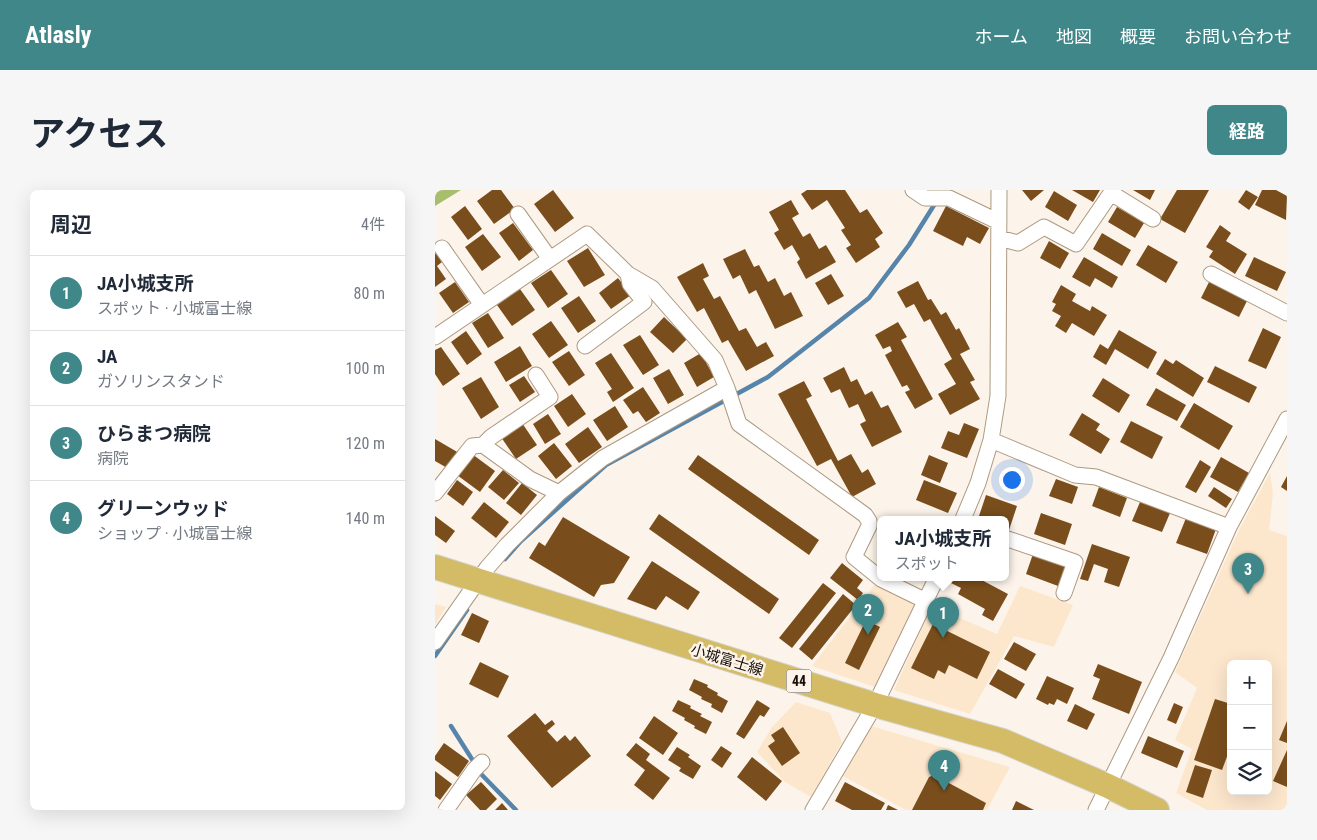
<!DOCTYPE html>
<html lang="ja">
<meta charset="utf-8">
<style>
:root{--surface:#fff;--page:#f6f6f7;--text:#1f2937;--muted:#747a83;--line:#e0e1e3;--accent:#3f8789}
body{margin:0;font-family:"Roboto Condensed","Noto Sans JP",sans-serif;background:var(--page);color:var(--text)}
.controls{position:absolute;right:15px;bottom:15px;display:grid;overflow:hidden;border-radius:8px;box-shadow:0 5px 20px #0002}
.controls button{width:45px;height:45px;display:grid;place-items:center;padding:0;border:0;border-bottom:1px solid var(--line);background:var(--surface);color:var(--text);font:25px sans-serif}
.you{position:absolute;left:576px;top:289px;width:18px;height:18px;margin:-12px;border:4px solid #fff;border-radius:50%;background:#1a73e8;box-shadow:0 0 0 8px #1a73e833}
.badge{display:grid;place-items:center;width:32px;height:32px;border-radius:50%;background:var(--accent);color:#fff;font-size:16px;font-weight:700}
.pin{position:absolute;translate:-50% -41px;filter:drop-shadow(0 1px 2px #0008)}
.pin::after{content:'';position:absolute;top:26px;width:18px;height:15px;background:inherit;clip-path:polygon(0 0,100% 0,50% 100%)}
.popup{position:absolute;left:442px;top:326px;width:132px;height:65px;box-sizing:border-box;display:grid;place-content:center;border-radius:8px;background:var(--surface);filter:drop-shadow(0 1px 4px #0005);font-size:16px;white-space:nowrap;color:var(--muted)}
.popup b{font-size:19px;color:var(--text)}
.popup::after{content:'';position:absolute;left:50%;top:100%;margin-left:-10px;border:10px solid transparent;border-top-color:var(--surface)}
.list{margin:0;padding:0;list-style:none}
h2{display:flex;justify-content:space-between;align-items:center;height:65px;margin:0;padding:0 20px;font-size:21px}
h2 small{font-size:16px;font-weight:400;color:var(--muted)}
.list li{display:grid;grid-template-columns:32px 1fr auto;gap:15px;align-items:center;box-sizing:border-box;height:75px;padding:0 20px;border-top:1px solid var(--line)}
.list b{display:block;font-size:19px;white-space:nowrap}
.list p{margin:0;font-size:16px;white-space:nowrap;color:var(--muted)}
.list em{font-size:16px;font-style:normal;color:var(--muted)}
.icon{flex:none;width:28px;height:28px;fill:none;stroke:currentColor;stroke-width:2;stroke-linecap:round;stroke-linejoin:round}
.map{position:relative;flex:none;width:852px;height:620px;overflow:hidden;border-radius:8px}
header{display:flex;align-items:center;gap:30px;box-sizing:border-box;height:70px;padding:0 25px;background:var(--accent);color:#fff}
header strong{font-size:24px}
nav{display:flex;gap:28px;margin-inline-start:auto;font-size:18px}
.intro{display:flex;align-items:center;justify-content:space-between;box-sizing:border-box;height:120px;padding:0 30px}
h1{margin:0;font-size:35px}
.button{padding:12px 22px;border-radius:8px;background:var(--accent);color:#fff;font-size:18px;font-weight:700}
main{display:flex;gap:30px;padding:0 30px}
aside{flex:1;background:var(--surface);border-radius:8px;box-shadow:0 5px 20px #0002}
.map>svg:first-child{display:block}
</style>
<header>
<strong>Atlasly</strong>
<nav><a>ホーム</a><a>地図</a><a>概要</a><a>お問い合わせ</a></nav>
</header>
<div class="intro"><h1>アクセス</h1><a class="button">経路</a></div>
<main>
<aside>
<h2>周辺<small>4件</small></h2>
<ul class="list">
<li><span class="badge">1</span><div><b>JA小城支所</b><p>スポット · 小城富士線</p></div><em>80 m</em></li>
<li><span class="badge">2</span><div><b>JA</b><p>ガソリンスタンド</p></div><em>100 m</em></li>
<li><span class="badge">3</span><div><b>ひらまつ病院</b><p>病院</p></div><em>120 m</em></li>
<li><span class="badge">4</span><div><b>グリーンウッド</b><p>ショップ · 小城富士線</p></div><em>140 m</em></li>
</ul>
</aside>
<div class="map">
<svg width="852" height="620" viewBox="0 0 852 620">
<rect width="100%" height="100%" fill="#fcf4ea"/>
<path fill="#fce7cd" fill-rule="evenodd" d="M835,283L838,303L834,340L852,346V620H772L741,603L757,559L740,550L762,498L740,482L805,338ZM796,474H833V601H796Z
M440,394L480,414L440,497L377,476Z
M585,396L638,415L619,457L579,446L535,524L459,500L497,416L562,444Z
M0,414L11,417L0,435Z
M361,512L395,523L407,552L376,607L350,592L322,562L337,537Z
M436,536L575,577L552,620H471L408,586Z"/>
<path fill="#a7be6c" d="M0,0H26L0,16Z"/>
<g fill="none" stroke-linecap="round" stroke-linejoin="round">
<path stroke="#5684aa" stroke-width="4.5" d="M70,369L86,351L171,275L333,187L434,108L474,55L501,12
M0,466L32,420
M16,536L47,585L81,620"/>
</g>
<path fill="#7a4e1c" d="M57,0H66L80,19L59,34L42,11Z
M118,0L139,28L120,42L99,14Z
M372,0H410L425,23L432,19L448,43L440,49L445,57L421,73L411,58L416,55L406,40L410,38L392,10L377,20L366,4Z
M587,0H609L596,11Z
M637,0H665L658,12Z
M698,0H720L715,10Z
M742,0H774L750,43L725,29Z
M811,0L823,7L814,20L803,12Z
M827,0H841L852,6L851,30L820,15Z
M619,1L642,15L633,31L610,17Z
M356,10L364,24L357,28L368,47L375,43L384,59L391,55L401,72L371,89L362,72L365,69L357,55L349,60L339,43L344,40L334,22Z
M30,16L47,39L33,50L16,27Z
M511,16L554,38L545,54L532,47L528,56L498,41Z
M682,17L709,33L700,48L673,32Z
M78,33L98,60L84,71L64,43Z
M785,35L796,43L791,51L812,64L800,84L774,67L778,61L771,57Z
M667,43L696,60L687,76L658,59Z
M48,44L66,67L47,81L30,57Z
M614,51L634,63L625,79L605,68Z
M713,55L743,72L731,93L701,75Z
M153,58L170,85L149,97L132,71Z
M310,59L319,77L324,75L333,92L340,88L349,106L356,102L368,126L340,139L321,100L314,104L305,85L298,89L288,69Z
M1,63L7,72L2,76L11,89L0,97V64Z
M649,67L683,87L677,98L660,88L655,97L637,87Z
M819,67L851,82L842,101L810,86Z
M268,73L274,86L268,89L279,109L285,106L304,141L311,138L322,157L331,152L339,166L311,181L293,150L287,153L269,118L262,122L242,87Z
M116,80L133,104L113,118L96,93Z
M396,84L409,106L393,115L380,93Z
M183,88L196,105L176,119L164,103Z
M775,90L813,109L804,127L766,108Z
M483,91L493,110L496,109L506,125L511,122L521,140L524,138L535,159L525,164L540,190L535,192L545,209L515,225L503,204L521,194L509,174L517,169L495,129L489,132L479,114L471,118L462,102Z
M20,92L34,112L18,123L4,103Z
M626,95L641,104L637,111L655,121L657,116L672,125L659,146L637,133L631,143L620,136L626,126L617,121L621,114L617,112Z
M85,99L100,120L77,136L62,115Z
M144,106L161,131L143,143L126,118Z
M53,123L69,148L53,158L37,133Z
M229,127L252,149L238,163L215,142Z
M116,131L133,155L114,168L97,144Z
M463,132L472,147L466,150L498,209L480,219L470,202L475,200L472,195L467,197L450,165L457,161L455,156L448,159L440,145Z
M828,138L846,147L831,179L813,171Z
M684,140L722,162L713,179L680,159L671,175L658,167L665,154L673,159Z
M31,141L47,164L32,175L16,152Z
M205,145L224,175L208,185L188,155Z
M85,156L97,176L71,192L59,172Z
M6,157L25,184L8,196L0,184V160Z
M134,161L150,185L134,196L117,172Z
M176,163L199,198L178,212L172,202L177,199L160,173Z
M266,163L279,187L262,197L249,173Z
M730,169L738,174L741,170L769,188L758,207L721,184Z
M780,176L822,197L814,213L772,192Z
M409,177L416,192L422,189L430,205L437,201L446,218L453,215L467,242L437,257L425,234L431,231L423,214L414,218L405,199L396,203L388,188Z
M234,179L249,205L233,214L218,188Z
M89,186L100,202L85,212L74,195Z
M46,187L64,217L46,229L27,198Z
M668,188L695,205L684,223L657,206Z
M369,191L377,206L371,209L403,271L416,264L427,283L433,279L441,294L417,307L396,269L382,276L343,204Z
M208,197L225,223L211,232L203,221L198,224L188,210Z
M721,198L751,215L742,231L711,215Z
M137,204L151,224L133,237L119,216Z
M759,213L798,236L784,260L745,237Z
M180,216L193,237L172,251L158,230Z
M647,223L665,234L661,240L675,249L666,264L634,245Z
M113,224L126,244L110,254L98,234Z
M696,231L728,247L717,269L685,252Z
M87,233L102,255L81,269L66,247Z
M529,233L544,239L532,268L506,258L513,241L524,245Z
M153,237L167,257L144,273L130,254Z
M0,249L24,263L14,279L0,271Z
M119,253L137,276L121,289L103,266Z
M37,264L60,281L45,302L22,285Z
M263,265L384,350L374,365L253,279Z
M494,265L513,273L505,293L486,285Z
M786,267L814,283L803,302L775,287Z
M765,270L776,277L761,303L750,297Z
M68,280L84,293L69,310L53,297Z
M852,286V301L846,297Z
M621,289L643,297L637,314L614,306Z
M22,290L38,302L28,316L12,304Z
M489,290L522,303L513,323L481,310Z
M87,293L102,305L86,325L71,313Z
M664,297L692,308L685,327L657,316Z
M779,297L797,309L791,318L773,306Z
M551,305L582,316L574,340L570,339V329H543Z
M49,312L74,332L61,348L36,328Z
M705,312L735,323L727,342L697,331Z
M606,323L637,334L630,355L599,344Z
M224,324L344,409L334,424L214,339Z
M0,326L20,341L11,353L0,345Z
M128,327L195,367L179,393L166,395L159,407L94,368L104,352L110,356Z
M751,328L781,339L772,364L741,353Z
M657,354L695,367L684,397L669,392L673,379L659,374L653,391L645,389Z
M598,364L631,376L623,396L591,384Z
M217,371L265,402L253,420L231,406L221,420L192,409Z
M407,373L428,390L422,398L428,403L423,410L395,388Z
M519,387H541L573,404L558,431L547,425L550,419L523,404L526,398L516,393Z
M388,393L401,403L357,458L344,448Z
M408,404L421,415L377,470L364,459Z
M37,423L54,431L44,453L26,445Z
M431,430L445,437L424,480L410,473Z
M498,434L555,462L542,489L514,475L510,484L503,480L499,489L476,478Z
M579,452L601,464L591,481L569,469Z
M45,472L74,486L63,508L34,494Z
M663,474L707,492L694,524L657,509L665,489L658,486Z
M563,479L590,494L581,509L554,494Z
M612,486L639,498L632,514L622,509L619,515L614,513L613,515L601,509Z
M259,489L273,495L272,497L283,503L282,505L293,511L287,523L276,517L277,514L266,509L267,507L254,500Z
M780,509L796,514V546L793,553L796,554V556L787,580L759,570Z
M243,510L256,516L255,518L267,524L265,526L277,532L271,544L259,538L260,536L249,530L250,528L237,521Z
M322,510L335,518L329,527L325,525L309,549L301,544Z
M739,513L748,517L741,534L732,530Z
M640,514L660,524L652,540L632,531Z
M100,523L110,535L117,530L120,534L112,541L122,552L130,545L135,551L140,546L156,566L117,598L72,546Z
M219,526L243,543L228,565L204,548Z
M852,531V553L844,550Z
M348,537L365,563L347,576L333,556L340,551L336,545Z
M713,546L749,561L742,578L706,563Z
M9,553L34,571L23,587L0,570V566Z
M201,553L215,564L211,570L235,588L218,610L199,595L210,580L191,565Z
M286,556L297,563L287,578L276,570Z
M242,557L255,565L253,567L266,576L258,589L244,581L246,578L233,570Z
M852,560V597L838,591Z
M317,567L347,591L331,611L302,587Z
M760,575L777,580L768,608L751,602Z
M0,581L17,594L5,610L0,606Z
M499,585L551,613L548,620H477L494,587Z
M46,592L62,609L51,620H45L31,605Z
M410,592L450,613L446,620H417L400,611Z
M581,611L599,620H577Z
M67,613L73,620H60Z
M453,615L463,620H451Z"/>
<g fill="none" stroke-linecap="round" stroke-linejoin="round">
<defs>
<path id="street" d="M478,0L490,8H514L564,32
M83,24L115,69
M564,48L583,53L609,37L641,54L676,3L718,29
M7,58L47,115
M776,84L852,123
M0,147L152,44L193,84L217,98L280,170L292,198L304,234L430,325L434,331V336L419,367L446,389L491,411
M150,156L209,112L195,94L193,84
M556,250L640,285L661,287L794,337
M48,255L95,289L124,303
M0,303L37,256L48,255L56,247L115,207L101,185
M528,329L543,293L556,250L563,206L564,0
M570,348L640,372L629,403
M0,452L52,378L72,355L124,303L168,268L292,198
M11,620L39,580L47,572
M378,620L440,515L502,387
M661,620L736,468L794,337L852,229"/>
<path id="primary" d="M0,377L440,515L568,551L673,596L722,620"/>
</defs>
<use href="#street" stroke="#ac9981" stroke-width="17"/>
<use href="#primary" stroke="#d5d4d2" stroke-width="26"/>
<use href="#street" stroke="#fff" stroke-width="15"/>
<use href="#primary" stroke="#d4bc66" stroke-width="24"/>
</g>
<g text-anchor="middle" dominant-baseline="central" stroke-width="5" stroke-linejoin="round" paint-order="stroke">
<rect fill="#fcf4ea" stroke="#5b544b" stroke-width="1" x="351.5" y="479.5" width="25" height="23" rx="4"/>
<g font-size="14" font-weight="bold" fill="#160f07">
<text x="364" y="491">44</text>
</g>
<g font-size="15" fill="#160f07" stroke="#fcf4ea">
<text transform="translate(292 470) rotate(17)">小城富士線</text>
</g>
</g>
</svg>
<div class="controls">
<button>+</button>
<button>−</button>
<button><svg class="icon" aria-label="layers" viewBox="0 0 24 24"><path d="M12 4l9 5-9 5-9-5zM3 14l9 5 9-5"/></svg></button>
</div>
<div class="you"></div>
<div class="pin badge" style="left:508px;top:448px">1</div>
<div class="popup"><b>JA小城支所</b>スポット</div>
<div class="pin badge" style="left:433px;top:445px">2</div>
<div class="pin badge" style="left:813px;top:404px">3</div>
<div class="pin badge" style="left:509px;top:601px">4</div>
</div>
</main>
